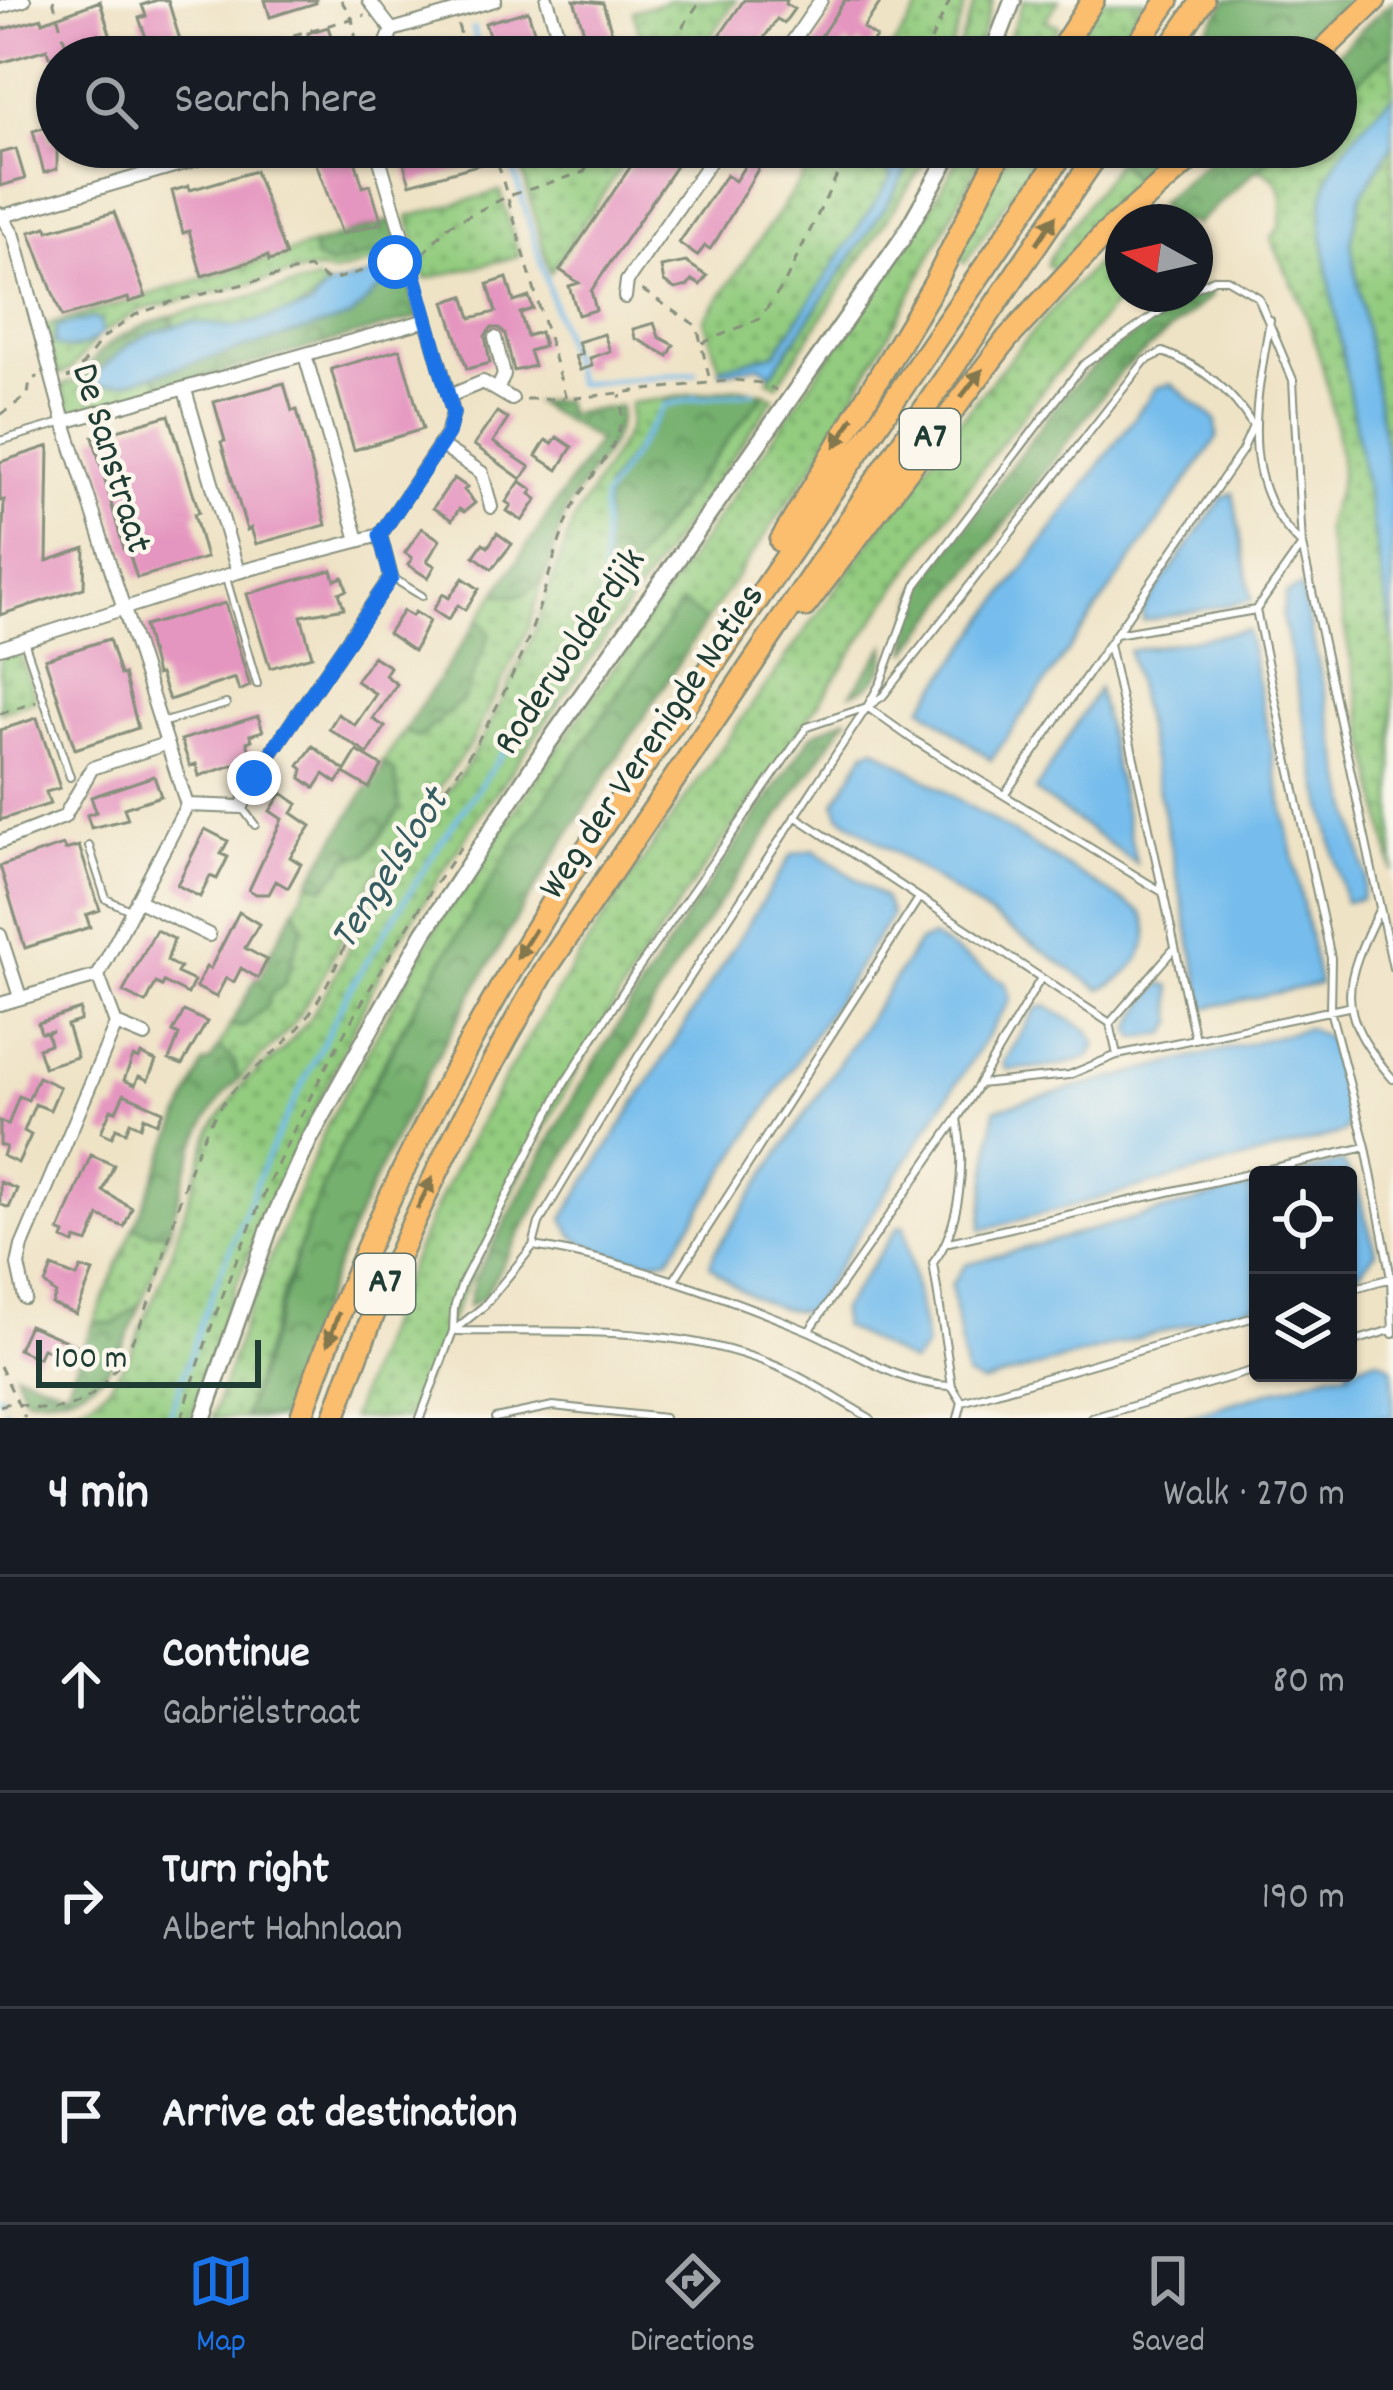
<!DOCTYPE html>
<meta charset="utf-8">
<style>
:root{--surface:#171b24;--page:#20242c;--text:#f1f3f6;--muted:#9ea1a6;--line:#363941;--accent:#1a73e8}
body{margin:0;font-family:Dekko,sans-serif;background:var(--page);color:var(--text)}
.controls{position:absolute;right:36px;bottom:36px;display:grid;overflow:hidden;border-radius:12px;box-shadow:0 3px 9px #0004}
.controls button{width:108px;height:108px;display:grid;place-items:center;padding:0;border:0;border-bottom:3px solid var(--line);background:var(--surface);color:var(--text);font:60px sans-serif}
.compass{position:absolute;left:1105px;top:204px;width:108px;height:108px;border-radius:50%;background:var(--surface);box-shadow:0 3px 9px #0004;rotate:278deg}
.scale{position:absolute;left:36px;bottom:30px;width:225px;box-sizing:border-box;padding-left:12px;border:6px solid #1f3d34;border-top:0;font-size:33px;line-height:42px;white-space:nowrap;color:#1f3d34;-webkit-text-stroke:9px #fbf7ec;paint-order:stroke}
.stop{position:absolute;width:36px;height:36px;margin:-27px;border:9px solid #1a73e8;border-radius:50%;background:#fff}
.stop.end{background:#1a73e8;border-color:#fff;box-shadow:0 3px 12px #0008}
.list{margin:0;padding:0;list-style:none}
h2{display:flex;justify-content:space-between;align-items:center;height:156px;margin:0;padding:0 48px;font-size:51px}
h2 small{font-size:39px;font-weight:400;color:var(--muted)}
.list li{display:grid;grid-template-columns:78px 1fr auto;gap:36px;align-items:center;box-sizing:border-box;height:216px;padding:0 48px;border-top:3px solid var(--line)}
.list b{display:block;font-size:45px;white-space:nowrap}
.list p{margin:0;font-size:39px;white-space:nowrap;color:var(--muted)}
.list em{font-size:39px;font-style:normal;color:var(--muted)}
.icon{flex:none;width:66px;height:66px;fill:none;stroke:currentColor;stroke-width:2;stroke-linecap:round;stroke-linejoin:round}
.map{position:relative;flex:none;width:1393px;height:1418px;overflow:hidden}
.search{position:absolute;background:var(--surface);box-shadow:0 3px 9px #0004;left:36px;right:36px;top:36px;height:132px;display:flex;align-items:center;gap:30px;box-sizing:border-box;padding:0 42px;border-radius:66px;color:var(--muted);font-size:45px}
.sheet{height:804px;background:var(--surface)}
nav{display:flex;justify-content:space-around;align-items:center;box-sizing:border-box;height:168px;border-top:3px solid var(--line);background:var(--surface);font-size:33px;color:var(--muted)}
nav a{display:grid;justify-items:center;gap:6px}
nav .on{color:var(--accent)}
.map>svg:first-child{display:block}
</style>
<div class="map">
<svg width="1393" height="1418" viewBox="0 0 1393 1418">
<defs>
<pattern id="green-dots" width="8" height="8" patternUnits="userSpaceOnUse" patternTransform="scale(3)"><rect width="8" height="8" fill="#93cc7f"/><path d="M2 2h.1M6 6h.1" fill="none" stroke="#77a769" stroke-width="1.8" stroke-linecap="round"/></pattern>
<pattern id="forest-crowns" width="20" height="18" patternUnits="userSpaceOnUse" patternTransform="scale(3)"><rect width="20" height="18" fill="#76b06e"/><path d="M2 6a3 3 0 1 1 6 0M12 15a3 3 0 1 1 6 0" fill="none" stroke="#60905b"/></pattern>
</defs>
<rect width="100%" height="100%" fill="#fbf7ec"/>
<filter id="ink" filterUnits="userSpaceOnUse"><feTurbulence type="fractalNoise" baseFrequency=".00833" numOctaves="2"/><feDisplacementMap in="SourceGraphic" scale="24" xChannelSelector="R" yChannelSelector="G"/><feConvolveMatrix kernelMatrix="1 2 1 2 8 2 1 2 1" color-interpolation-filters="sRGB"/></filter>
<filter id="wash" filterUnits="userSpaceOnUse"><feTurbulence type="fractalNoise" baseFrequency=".004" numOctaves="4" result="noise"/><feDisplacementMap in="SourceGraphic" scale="48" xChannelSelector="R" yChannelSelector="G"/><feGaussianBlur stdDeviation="2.7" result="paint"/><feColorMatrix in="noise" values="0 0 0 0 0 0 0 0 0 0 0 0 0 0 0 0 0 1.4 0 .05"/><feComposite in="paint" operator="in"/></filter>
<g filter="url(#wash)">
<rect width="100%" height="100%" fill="#efe3c6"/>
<path fill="url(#green-dots)" stroke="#59845a" stroke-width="3" d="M671,0H736L697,57H647L633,11Z
M925,0H967L948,57H886Z
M976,0H993L975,57H955Z
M1024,0H1059L1045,20L1059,26L1039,57H1001Z
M1101,0H1145L1106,57H1063Z
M1393,50V95C1366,122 1333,158 1324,196C1318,218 1325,249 1328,271L1393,639V872L1326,533C1325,510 1342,493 1341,470C1337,425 1326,375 1312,332C1303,300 1284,269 1271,238L1280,227C1284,202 1286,178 1258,169L1282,147H1336V99Z
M1393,143V491L1351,243L1361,196Z
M598,147H635L550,273L522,170L585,152L588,162Z
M824,147H910L897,167L879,157L874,159L892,174L885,192L775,353L720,368L704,320Z
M919,147H935L777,385L768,380L888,203Z
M965,147H987L903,309L814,465L706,621L681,604C559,778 435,951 342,1143C300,1230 272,1326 244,1418H212L250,1306L329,1121L445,911L923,221Z
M1010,147H1043L965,263L954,257Z
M1118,160L1139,188L1055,269L1047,265L1050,257Z
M500,191L519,256L426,279L408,217Z
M1123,237L1124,294C998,434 893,591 789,747C738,822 682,895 634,972C547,1116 472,1263 408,1418H351C385,1324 421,1230 469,1142C566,962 689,792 809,626C907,491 1002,352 1123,237Z
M398,240L403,255L331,274L321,270L305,271L141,310L102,333L100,321L93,318L76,348L93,343L71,369L58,375L42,327L313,245L315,258L330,266L390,250Z
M318,280L327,287C306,312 264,325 231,328C210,329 195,321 173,326L170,316Z
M83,372L94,378V386L124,383L155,374L162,389L70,415L62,386L77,380Z
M764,393L774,398L471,828L383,966L262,1222L229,1303L192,1418H32L73,1409L95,1398L109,1386L130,1354L164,1273L211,1130L245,1081L281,1052L307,1022L330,985L391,865L465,768L484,736L532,638L573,522L629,428L630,403L670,398L606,489L603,603Z
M544,578L527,632L472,742L372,880L320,982L291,1027L238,1080L235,1062L219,1047L230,1026L244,1027L266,1007L271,994L284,985L303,926L295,908L309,882L325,887L351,856L373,847L400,809L395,773L383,762L404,731L419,738L464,697L489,634L479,619L496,593C519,602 525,591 544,578Z
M19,649L35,700L0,712V655Z
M134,1227L150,1233L169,1231L141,1303L114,1324L94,1322Z"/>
<path fill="url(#forest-crowns)" stroke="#4a7651" stroke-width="3" d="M1227,0H1362L1300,57H1188Z
M1393,0V50L1336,99L1333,57Z
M1127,147H1190L1139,188L1118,160Z
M1224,147H1282L1195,225V222H1172L1158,204Z
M393,220L398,240L390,250L330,266L315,258L313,245Z
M406,266L420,317L162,389L155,374L351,317L383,284L379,273Z
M1210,284L1211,296L1120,372L907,653L917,593L1066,392L1114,348Z
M170,316L173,326L130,344L94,378L83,372C109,337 129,331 170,316Z
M739,388L764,393L602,605L606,489L670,398Z
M563,400L566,414L620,406C623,446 580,479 565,514C557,533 555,561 544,577C532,595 514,600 496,593L598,440L535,403Z
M682,603L706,621C542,874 371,1127 281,1418H244L311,1215L341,1146L424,990L520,834Z
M479,619L490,634L464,698L419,738L404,731Z
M886,645C887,669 875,687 851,693Z
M848,717L677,964L483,1298L468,1306L475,1278L578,1089L684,920L812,735Z
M383,762L395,773L400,809L367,854L351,856L324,887L309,882Z
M295,908L303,926L284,985L271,994L266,1007L243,1027L230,1026Z
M219,1047L235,1062L238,1080C195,1119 185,1178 169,1231L150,1233L134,1227L203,1064L210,1062Z
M141,1303C118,1364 97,1403 25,1397L15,1372L66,1390L94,1322L114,1324Z"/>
<path fill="#76bded" stroke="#4a7d90" stroke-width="3" d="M1393,95V143L1361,196L1351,243L1393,491V639L1328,271C1325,247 1319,219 1324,195C1330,158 1366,121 1393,95Z
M910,147H919L888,203L771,374L760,365L721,373L720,368L776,353L892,177L871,153L874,150L894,168Z
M379,273L383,284L351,317L124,383L94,386L96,374L130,344L151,333L191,322L236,327L310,307L327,287Z
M93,318L100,321L102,333C90,346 70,353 54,344L56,327Z
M1171,384L1216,420L1217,438L991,760L922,707L1156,388Z
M1233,493L1252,600L1143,621V609L1223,497Z
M1301,587L1366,876L1361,899L1345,902L1282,617L1286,594Z
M1247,630L1319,984L1205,1008L1129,651Z
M1098,689L1136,863L1035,791Z
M875,748L1141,912C1161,942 1130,979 1100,989L839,815L835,803L866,751Z
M814,850L885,899L891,916L669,1258C647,1265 592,1253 574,1236C569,1231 567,1224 563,1219L792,854Z
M932,937L1005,983L1011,999L813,1305L804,1312C770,1310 734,1289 710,1265L715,1251L919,942Z
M1163,983L1171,986L1174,1023L1166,1034L1136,1038L1131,1031C1139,1011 1148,998 1163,983Z
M1046,1006L1088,1030L1096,1043L1090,1057L1058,1066L1007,1070L1004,1063L1036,1009Z
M1308,1028L1328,1038L1348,1122L1343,1133L981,1230L995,1109Z
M1342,1162L1356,1184L1376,1252L1355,1277L1348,1279V1175H1294Z
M1258,1185V1304L981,1383L966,1376L951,1285L966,1264Z
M904,1226L926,1347L912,1363L842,1326L840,1311L898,1227Z
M1378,1359L1391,1366L1393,1372V1418H1182L1332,1373H1348V1368Z"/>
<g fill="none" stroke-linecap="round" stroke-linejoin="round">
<path stroke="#76bded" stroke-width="4.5" d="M473,28L481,57
M507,147L577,384L696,373
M696,399L754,392
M0,1395L1,1398
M6,1409L10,1418
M169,1418L202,1320L265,1161L348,992L441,842L596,617L603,596V499L665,405L696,399L695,396"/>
</g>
<g id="blocks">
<path fill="#e596c0" d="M157,0H168L185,57H153L139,18L146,16L142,5Z
M265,0H316V3L270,17Z
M574,0L603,3L616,47L610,49L612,57H592Z
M744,0H787L785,4L794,9L784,23L777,19L751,57H705Z
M845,0H882L863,28L876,37L868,49L859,42L855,49L846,43L837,57H807Z
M100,1L117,57H49L47,49L0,63V30L42,18L43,22Z
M528,11L542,57H496L485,23Z
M328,27L338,57H310L305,40L309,39L308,33Z
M424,41L429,57H406L404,47Z
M46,127L50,142L57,140V169L44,173L33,131Z
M310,147H351L363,187L370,185L382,223L342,234Z
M426,147H484L488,162L410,184L404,164L410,162L407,153Z
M545,147H575V150L523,166L520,155Z
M644,147H689L591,291L596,310L578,315L569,286L579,283L560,270Z
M744,147H782L771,164L764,159L717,239L710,249L705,246L697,256L679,243L726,175L735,181L748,161L739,155Z
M16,149L25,179L0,186V153Z
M255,171L286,256L269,261L268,256L202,276L189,231L183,233L172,191L189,186L190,190Z
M114,212L146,297L129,302L128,298L62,317L30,232L47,227L48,231Z
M686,262L707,276L700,285L692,280L688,286L675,289L664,282L661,267Z
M507,278L514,302L529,297L533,309L520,313L527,336L540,332L544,346L529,351L534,366L514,371L505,334L499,328H491L485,336L490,363L467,369L445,302L464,296L471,318L496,312L488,284Z
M654,323L659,337L674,345L668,356L635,338L633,329Z
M604,334L610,351L590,358L592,366L580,370L575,356L582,354L578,342Z
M400,349L423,429L354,450L331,369Z
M284,383L292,411L297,410L326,525L256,544L251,528L247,530L221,442L225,441L214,402Z
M497,412L508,419L493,442L530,467L521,479L474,445Z
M169,415L199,512L194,514L206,558L137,578L128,550H124L93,437Z
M557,437L572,447L558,470L536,456L546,440L552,444Z
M49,446L47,561L85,548L84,588L0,615L4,500L0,501V462Z
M454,478L467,487L464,490L475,503L464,512L459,509L452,520L433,508Z
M520,481L533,490L530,494L537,499L522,521L507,511L511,505L506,502Z
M422,528L440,540L427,561L435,566L428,578L408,565L412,558L405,553Z
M497,533L512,544L492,569L474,556L483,543L488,547Z
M332,570L335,580L343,577L347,590L339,593L344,608L301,616L312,656L270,668L247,594Z
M463,578L479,589L465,610L458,605L448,620L433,610L443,594L449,598Z
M225,603L250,686L239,691L235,678L169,700L160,674L156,675L144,626Z
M403,611L412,616L415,612L429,621L414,651L388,633Z
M109,639L120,675L124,674L138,728L75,749L45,659Z
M373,656L390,667L385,675L397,684L373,719L385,727L368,754L329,729L338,714L355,725L376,694L356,681Z
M258,716L263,731L250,735L252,740L247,742L252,759L199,776L196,764L190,766L181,740Z
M37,718L60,788L46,792L50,804L0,820V730Z
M313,746L345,771L357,751L382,766L369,788L344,773L337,783L324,774L315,788L301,778L303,769L299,766Z
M154,776L161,796L124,808L128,819L91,828L87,815L96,812L91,797Z
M282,793L298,804L292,813L311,826L290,857L301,864L288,888L276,881L269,894H256L249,890L282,819L270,811Z
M205,829L228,841L221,854L228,857L217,879L210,876L200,897L177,885Z
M63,845L65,850L79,846L100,910L86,915L90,927L25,948L0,866Z
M239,912L259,924L245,948L267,960L258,978L241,968L234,982L226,978L216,997L196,987L206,967L210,969Z
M156,930L174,939L167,961L180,968L177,973L194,981L188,994L164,982L162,986L156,983L146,1003L123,992Z
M80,1009V1021L67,1025L77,1057L44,1067L38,1048L50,1044L47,1033L53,1031L41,1033L38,1023Z
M184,1011L207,1022L182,1065L169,1060L179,1035L173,1032Z
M141,1054L156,1061L148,1080L139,1076L135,1085L124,1080L133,1057L139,1059Z
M38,1077L60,1087L50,1110L35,1104L24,1131L31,1135L18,1163L3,1156L6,1147L0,1145V1121L8,1125L19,1096L28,1100Z
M124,1094L163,1111L157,1123L144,1117L141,1127L130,1122L126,1132L116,1128L112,1137L101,1132L111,1109L116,1111Z
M91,1155L114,1165L103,1191L132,1208L124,1227L99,1216L88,1243L76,1239L74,1244L63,1239L65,1234L59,1231Z
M0,1182L17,1189L9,1208L0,1204Z
M52,1267L77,1277L81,1268L93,1272L76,1314L52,1304L56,1294L45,1284Z
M29,1325L78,1346L72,1361L42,1348L38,1358L18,1349Z"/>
</g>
</g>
<g filter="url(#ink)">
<use href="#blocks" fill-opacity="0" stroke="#87907d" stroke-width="3"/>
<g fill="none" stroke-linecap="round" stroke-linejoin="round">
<defs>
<path id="service" d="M1270,320C1257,400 1235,482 1302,545L1393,968
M0,441L61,423
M391,577L422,596
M226,578L257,684
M1256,610L1331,958L1330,1010L1366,1147L1391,1278L1393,1334
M1116,634L1256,610L1302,545L1293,380L1258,297L1227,279H1214L1195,288
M25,644L70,777
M1109,644L1195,1039
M867,707L912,739L1164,893
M161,723L226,704
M243,809L255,825
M795,816L1110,1023
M89,846L106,899L132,911
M1380,908C1342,985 1334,1011 1393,1079
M1117,1055L1110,1023L1172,951
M979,1083L1041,978
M949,1242L1366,1147
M533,1246L539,1223L639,1055L867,707L883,696L1145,361L1163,352C1202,366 1232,391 1253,426L1242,451L1005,794
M674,1280L919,898
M1348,1290L1391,1278
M453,1331L484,1306L533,1246C627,1261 719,1294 806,1330C858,1352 893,1383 950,1386
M457,1331C562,1333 672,1324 771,1364C805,1377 838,1400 870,1418
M809,1331L957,1119
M1348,1343L1391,1330
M962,1402L1258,1316
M420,1418L453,1331L454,1308L462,1283L564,1084L635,973L807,727L867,707L881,682L916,585L1083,365L1185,294
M495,1418L553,1406L664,1418
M958,1418L962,1402L952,1386L933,1263C961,1227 966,1162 957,1119L979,1084L1069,1075L1117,1055L1348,1007
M1092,1418L1258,1369"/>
<path id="minor" d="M369,0L392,30L381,57
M547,0L565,57
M0,7L24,0
M392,30L495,0
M782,57L821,0
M376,147L449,396
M593,147L595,155
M0,214L14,236L64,422L187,805
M3,216L239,147
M625,297L627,281L720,147
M495,338L504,375L498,388
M305,355L358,540
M185,390L238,572
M64,422L427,320
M440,445L482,473L491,507
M0,648L238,572L380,535
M0,842L64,817L92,768L165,744
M137,900L209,935
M0,935L20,997
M0,1004L98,976
M116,1024L98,976L187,805L242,807L254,778L391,577L380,535L447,434L453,413L449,396L483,382L512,399
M25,1298L18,1265L22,1246L116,1024L145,1036"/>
<path id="tertiary" d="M991,57L1013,0
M203,1418L270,1227L309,1140L424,933L549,742L902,239L954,147"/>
<path id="motorway" d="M1056,57L1093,0
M1129,57L1168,0
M1164,57L1203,0
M1316,57L1375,0
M781,541L934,285L1003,147
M805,606L1007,339L1105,234L1204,147
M301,1418C365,1226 460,1050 567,878L1067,147
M334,1418C389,1261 461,1114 545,970L1102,147"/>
</defs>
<use href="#service" stroke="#87907d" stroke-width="10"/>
<use href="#minor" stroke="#87907d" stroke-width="16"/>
<use href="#tertiary" stroke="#87907d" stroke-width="20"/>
<use href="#motorway" stroke="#87907d" stroke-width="26"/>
<path stroke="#87907d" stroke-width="3" stroke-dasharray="9 9" stroke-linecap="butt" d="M53,0L69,57
M341,0L352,18L359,57
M458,25L467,57
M253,57L292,46L290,36L365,15
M662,57L701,0
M923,57L950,0
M493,147L566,399L735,380L762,383L776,390
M423,254L448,226L508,196L584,172L589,164
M642,290L697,326L710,381
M702,343L759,319L783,286L842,165L860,147
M67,378L75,375L103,338L135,315L171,302L309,268L329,281L396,261
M526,399H564
M0,415L28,395L30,380L38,377
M0,714L36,702
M0,1366L25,1418
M0,1406C13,1400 21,1405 35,1408C62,1414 90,1402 107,1380C169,1303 167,1191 217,1112C241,1073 285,1051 310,1013C342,965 357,907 389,859C412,824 444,794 467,758C491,721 512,678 529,637C544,597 553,555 569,516C585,475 633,442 620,395
M182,1418C241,1215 340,1020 461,847"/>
<use href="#service" stroke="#fff" stroke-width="6"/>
<use href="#minor" stroke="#fff" stroke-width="12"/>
<use href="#tertiary" stroke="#fff" stroke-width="15"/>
<use href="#motorway" stroke="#fbbd6e" stroke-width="21"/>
</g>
<defs><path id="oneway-solid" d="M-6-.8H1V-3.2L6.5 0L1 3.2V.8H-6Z" transform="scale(3)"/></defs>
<g fill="#82774e">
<use href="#oneway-solid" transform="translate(1046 230) rotate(-56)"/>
<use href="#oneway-solid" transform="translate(972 383) rotate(-52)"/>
<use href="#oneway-solid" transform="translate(844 432) rotate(122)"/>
<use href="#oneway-solid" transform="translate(526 944) rotate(122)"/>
<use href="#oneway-solid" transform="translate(425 1193) rotate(-64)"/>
<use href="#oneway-solid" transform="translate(333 1329) rotate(110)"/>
</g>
</g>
<g fill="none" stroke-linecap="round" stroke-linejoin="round" filter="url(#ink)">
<path stroke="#1a73e8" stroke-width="15" d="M254,778L391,578L380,535L448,434L453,413L410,258L395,262"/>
</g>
<g text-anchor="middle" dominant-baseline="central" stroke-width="9" stroke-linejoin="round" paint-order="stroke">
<g fill="#fbf7ec" stroke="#61756b" stroke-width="3">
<rect x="900" y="409" width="60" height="60" rx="9"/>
<rect x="355" y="1254" width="60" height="60" rx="9"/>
</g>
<g font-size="36" font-weight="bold" fill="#1f3d34">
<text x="930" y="439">A7</text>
<text x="385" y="1284">A7</text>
</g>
<g font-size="39" fill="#1f3d34" stroke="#fbf7ec">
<text transform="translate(109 459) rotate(73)">De Sanstraat</text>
<text transform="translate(572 653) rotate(-56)">Roderwolderdijk</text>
<text transform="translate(654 743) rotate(-56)">Weg der Verenigde Naties</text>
</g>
<g font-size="42" font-style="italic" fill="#355d62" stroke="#fbf7ec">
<text transform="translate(392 871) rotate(-57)">Tengelsloot</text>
</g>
</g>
</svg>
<div class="controls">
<button><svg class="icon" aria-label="locate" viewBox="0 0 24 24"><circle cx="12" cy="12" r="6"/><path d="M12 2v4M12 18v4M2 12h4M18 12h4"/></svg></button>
<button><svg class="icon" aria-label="layers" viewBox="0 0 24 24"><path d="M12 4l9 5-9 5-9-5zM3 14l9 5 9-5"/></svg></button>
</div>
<svg class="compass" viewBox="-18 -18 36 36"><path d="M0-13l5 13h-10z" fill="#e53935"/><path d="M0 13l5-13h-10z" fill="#9ea1a6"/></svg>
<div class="scale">100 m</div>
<div class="stop" style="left:395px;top:262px"></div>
<div class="stop end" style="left:254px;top:778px"></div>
<div class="search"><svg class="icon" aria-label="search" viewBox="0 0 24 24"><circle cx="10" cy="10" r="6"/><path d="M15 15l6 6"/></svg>Search here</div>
</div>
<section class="sheet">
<h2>4 min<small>Walk · 270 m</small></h2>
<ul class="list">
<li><svg class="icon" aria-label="ahead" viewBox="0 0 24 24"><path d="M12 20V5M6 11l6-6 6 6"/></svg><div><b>Continue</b><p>Gabriëlstraat</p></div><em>80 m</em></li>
<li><svg class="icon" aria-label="right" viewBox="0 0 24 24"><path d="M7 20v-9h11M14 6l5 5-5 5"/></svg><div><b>Turn right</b><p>Albert Hahnlaan</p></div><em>190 m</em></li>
<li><svg class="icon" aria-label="arrive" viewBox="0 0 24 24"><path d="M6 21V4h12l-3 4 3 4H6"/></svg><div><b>Arrive at destination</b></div></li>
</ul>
</section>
<nav>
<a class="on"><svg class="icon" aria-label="map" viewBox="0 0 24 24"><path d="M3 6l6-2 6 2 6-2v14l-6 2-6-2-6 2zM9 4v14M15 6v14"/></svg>Map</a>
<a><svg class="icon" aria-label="directions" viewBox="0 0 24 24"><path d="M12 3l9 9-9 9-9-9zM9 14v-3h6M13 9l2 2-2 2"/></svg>Directions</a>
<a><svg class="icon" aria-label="saved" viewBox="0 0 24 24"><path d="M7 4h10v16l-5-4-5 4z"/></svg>Saved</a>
</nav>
